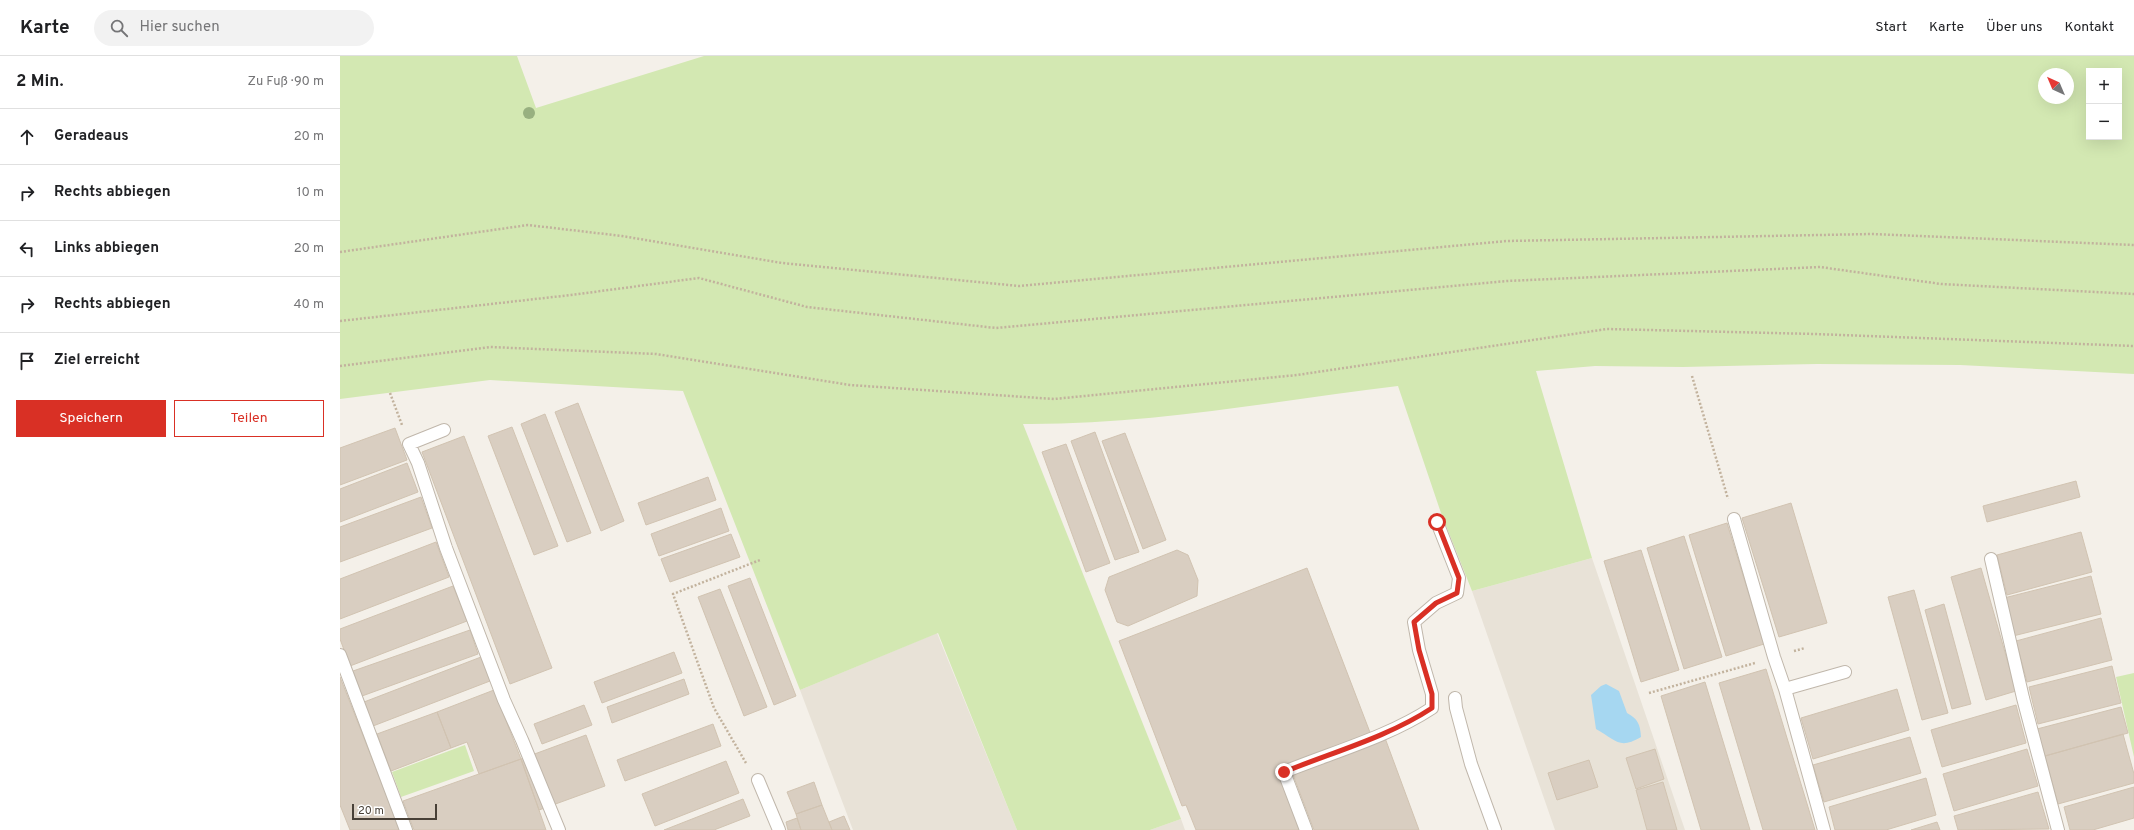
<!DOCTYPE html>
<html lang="de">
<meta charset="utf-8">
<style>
:root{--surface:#fff;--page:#f2f2f2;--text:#202124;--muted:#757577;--line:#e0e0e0;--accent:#d93025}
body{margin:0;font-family:Overpass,sans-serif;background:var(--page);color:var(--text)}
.controls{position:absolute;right:12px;top:12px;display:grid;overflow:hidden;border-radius:0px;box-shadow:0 4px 16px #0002}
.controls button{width:36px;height:36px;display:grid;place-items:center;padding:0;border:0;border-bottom:1px solid var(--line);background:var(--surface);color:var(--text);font:20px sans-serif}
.compass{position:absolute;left:1698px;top:12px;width:36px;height:36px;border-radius:50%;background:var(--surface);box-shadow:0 4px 16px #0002;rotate:316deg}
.scale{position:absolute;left:12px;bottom:10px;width:85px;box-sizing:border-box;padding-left:4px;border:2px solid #484037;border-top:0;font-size:11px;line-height:14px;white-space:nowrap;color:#484037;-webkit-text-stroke:3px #fff;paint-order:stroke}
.stop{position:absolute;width:12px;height:12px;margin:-9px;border:3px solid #d93025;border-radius:50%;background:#fff}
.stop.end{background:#d93025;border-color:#fff;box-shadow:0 1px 4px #0008}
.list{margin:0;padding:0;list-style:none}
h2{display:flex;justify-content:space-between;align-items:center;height:52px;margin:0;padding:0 16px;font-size:17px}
h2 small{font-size:13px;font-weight:400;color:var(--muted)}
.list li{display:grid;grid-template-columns:26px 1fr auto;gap:12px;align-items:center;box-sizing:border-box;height:56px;padding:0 16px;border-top:1px solid var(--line)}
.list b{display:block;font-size:15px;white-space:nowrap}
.list em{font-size:13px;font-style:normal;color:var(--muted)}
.actions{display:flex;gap:8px;padding:12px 16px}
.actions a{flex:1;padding:9px 0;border:1px solid var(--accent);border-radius:0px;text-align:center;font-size:14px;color:var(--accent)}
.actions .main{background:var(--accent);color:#fff}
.icon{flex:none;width:22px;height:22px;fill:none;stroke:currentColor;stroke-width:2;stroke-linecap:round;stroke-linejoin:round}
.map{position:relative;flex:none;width:1794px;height:774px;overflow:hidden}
header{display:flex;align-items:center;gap:24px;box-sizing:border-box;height:56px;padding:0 20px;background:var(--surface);border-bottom:1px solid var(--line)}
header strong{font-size:19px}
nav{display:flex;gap:22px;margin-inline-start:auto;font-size:14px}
.search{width:280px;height:36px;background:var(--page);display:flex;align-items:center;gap:10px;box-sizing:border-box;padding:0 14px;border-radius:22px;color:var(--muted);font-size:15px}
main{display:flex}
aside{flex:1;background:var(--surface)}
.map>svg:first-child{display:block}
</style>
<header>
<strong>Karte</strong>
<div class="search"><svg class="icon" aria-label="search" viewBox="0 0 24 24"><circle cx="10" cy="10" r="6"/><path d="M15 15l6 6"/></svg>Hier suchen</div>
<nav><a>Start</a><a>Karte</a><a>Über uns</a><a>Kontakt</a></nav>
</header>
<main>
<aside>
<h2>2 Min.<small>Zu Fuß · 90 m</small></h2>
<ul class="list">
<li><svg class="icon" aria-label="ahead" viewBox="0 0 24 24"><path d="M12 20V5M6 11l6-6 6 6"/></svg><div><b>Geradeaus</b></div><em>20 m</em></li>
<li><svg class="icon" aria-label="right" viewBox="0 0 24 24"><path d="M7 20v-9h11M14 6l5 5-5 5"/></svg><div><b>Rechts abbiegen</b></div><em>10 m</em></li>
<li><svg class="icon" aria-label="left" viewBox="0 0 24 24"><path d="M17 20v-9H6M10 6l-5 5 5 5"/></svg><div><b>Links abbiegen</b></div><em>20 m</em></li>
<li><svg class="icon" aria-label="right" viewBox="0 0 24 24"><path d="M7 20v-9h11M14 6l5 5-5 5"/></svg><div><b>Rechts abbiegen</b></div><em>40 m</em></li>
<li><svg class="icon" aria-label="arrive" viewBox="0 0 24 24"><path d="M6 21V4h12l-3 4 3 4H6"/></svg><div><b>Ziel erreicht</b></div></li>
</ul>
<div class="actions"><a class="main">Speichern</a><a>Teilen</a></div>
</aside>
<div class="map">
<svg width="1794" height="774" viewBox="0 0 1794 774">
<rect width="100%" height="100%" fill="#f4f0e9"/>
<path fill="#e8e2d7" d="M1252,502L1345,774H1215L1132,535Z
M597,577L677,774H513L460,634Z
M841,763L845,774H810Z"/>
<path fill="#d3e8b2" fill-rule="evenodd" d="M0,0H177L196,52L364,0H1794V318L1620,309L1477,308L1343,311L1255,310L1196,315L1252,502L1132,535L1101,457L1058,330C934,345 809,369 683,368L841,763L810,774H677L598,577L460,634L343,335L150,324L0,343ZM1749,15H1779V81H1749ZM1704,18H1728V42H1704Z
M1794,617V701L1776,621Z
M125,689L134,715L61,741L52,716Z"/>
<path fill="#a6d7f1" d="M1266,628L1279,635L1287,657C1298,663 1300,668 1301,681C1279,694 1276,684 1256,673L1251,639L1261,630Z"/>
<path fill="#d9cec1" stroke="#d1c3b1" d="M238,347L284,465L261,475L215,356Z
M205,358L251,477L227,486L181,368Z
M172,371L218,490L194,499L148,380Z
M55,372L67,404L0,429V392Z
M755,376L799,496L775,504L731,385Z
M785,377L826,484L803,493L762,385Z
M124,380L212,612L170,628L82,396Z
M726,388L770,507L746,516L702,396Z
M67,407L78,436L0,466V433Z
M368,421L376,444L306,469L298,447Z
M1736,425L1740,441L1647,466L1643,450Z
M81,441L92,472L0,506V471Z
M1451,447L1487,567L1439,581L1402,462Z
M381,452L389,475L319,500L311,478Z
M1387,467L1424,588L1386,600L1349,479Z
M1741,476L1752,516L1667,539L1657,499Z
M391,478L400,501L330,526L321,503Z
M1344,480L1382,601L1344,613L1307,492Z
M96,486L109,521L0,563V523Z
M837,494L848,499L858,524L857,540L788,570L777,566L765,534L769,521Z
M1301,494L1339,614L1301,626L1264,505Z
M967,512L1031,679L938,714L961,774H856L846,749L842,750L779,585Z
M1641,512L1676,635L1646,644L1611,521Z
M1751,520L1761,558L1673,580L1664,542Z
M410,522L456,640L434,649L388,530Z
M113,530L127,565L10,610L0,583V573Z
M380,533L427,651L404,660L358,541Z
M1574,534L1608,657L1582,664L1548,541Z
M1604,548L1631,648L1612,653L1585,554Z
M1761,562L1772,604L1687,626L1676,585Z
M130,574L138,598L22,640L13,615Z
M334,596L342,617L262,647L254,626Z
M141,601L150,625L33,670L24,646Z
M1772,610L1781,647L1698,668L1689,631Z
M1426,613L1475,774H1423L1379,627Z
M0,621L60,774H10L0,749Z
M344,623L349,638L272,667L267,651Z
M1365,626L1410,774H1361L1321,640Z
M1557,633L1569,674L1473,703L1461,662Z
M154,634L181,703L139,718L127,686L111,692L97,656Z
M244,649L252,669L202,688L194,668Z
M1676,649L1686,687L1602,711L1591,674Z
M1781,651L1788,677L1705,700L1697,673Z
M97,656L111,692L51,715L37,678Z
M373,668L381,690L285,725L277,704Z
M1783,678L1794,718V727L1718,748L1705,700Z
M246,679L265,730L199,754L181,703Z
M1570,681L1581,717L1484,746L1473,709Z
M1045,682L1079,774H974L952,716Z
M1315,693L1324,723L1296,733L1286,702Z
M1687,693L1698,730L1614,755L1603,718Z
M181,703L206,774H74L63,745Z
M1249,704L1258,731L1217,744L1208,717Z
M386,705L399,737L315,770L302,738Z
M1586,722L1596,759L1546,774H1495L1489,751Z
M474,726L482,749L456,758L447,736Z
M1323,726L1337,774H1307L1296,734Z
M1794,731V762L1753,774H1730L1724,751Z
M1698,736L1709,773L1618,774L1614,760Z
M403,743L410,760L374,774H324Z
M482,749L492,774H461L456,758Z
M504,760L510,774H492L489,766Z
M457,762L461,774H448L446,766Z
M1597,766L1600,774H1571Z"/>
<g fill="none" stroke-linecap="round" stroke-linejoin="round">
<defs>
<path id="lane" d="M104,374L69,388L78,407L106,492L164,644L182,684L219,774
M1394,463L1434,601L1445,633
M1651,503L1683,642L1718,774
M0,599L66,774
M1115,642L1116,652L1131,708L1155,774
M418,724L439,774
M966,774L944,716C993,696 1048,681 1092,652V638L1079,594L1074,566L1096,547L1117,537L1119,522L1097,466
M1484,774L1445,633L1505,616"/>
</defs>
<use href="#lane" stroke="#c0b7ab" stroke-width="14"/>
<path stroke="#c2b29d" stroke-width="2.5" stroke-dasharray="2 2" stroke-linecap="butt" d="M0,196L188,169L282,180L442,207L679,230L1167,185L1532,178L1794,189
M0,265L231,239L359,222L467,251L656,272L1167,225L1480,211L1601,228L1794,238
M0,310L150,291L316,298L510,329L714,343L957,319L1267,273L1475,278L1794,290
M1352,320L1388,443
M50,337L62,369
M1454,595L1465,592
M1309,637L1415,607
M406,707L374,652L333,538L420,504"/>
<use href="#lane" stroke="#fff" stroke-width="12"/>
</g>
<circle fill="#98b080" cx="189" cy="57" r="6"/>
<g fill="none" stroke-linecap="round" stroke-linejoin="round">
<path stroke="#d93025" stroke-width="5" d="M944,716C993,696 1048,681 1092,652V638L1079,594L1074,566L1096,547L1117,537L1119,522L1097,466"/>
</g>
</svg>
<div class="controls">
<button>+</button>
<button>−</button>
</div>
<svg class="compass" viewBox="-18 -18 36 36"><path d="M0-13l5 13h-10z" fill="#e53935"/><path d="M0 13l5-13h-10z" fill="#757577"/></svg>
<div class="scale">20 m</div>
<div class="stop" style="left:1097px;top:466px"></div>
<div class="stop end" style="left:944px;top:716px"></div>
</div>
</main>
